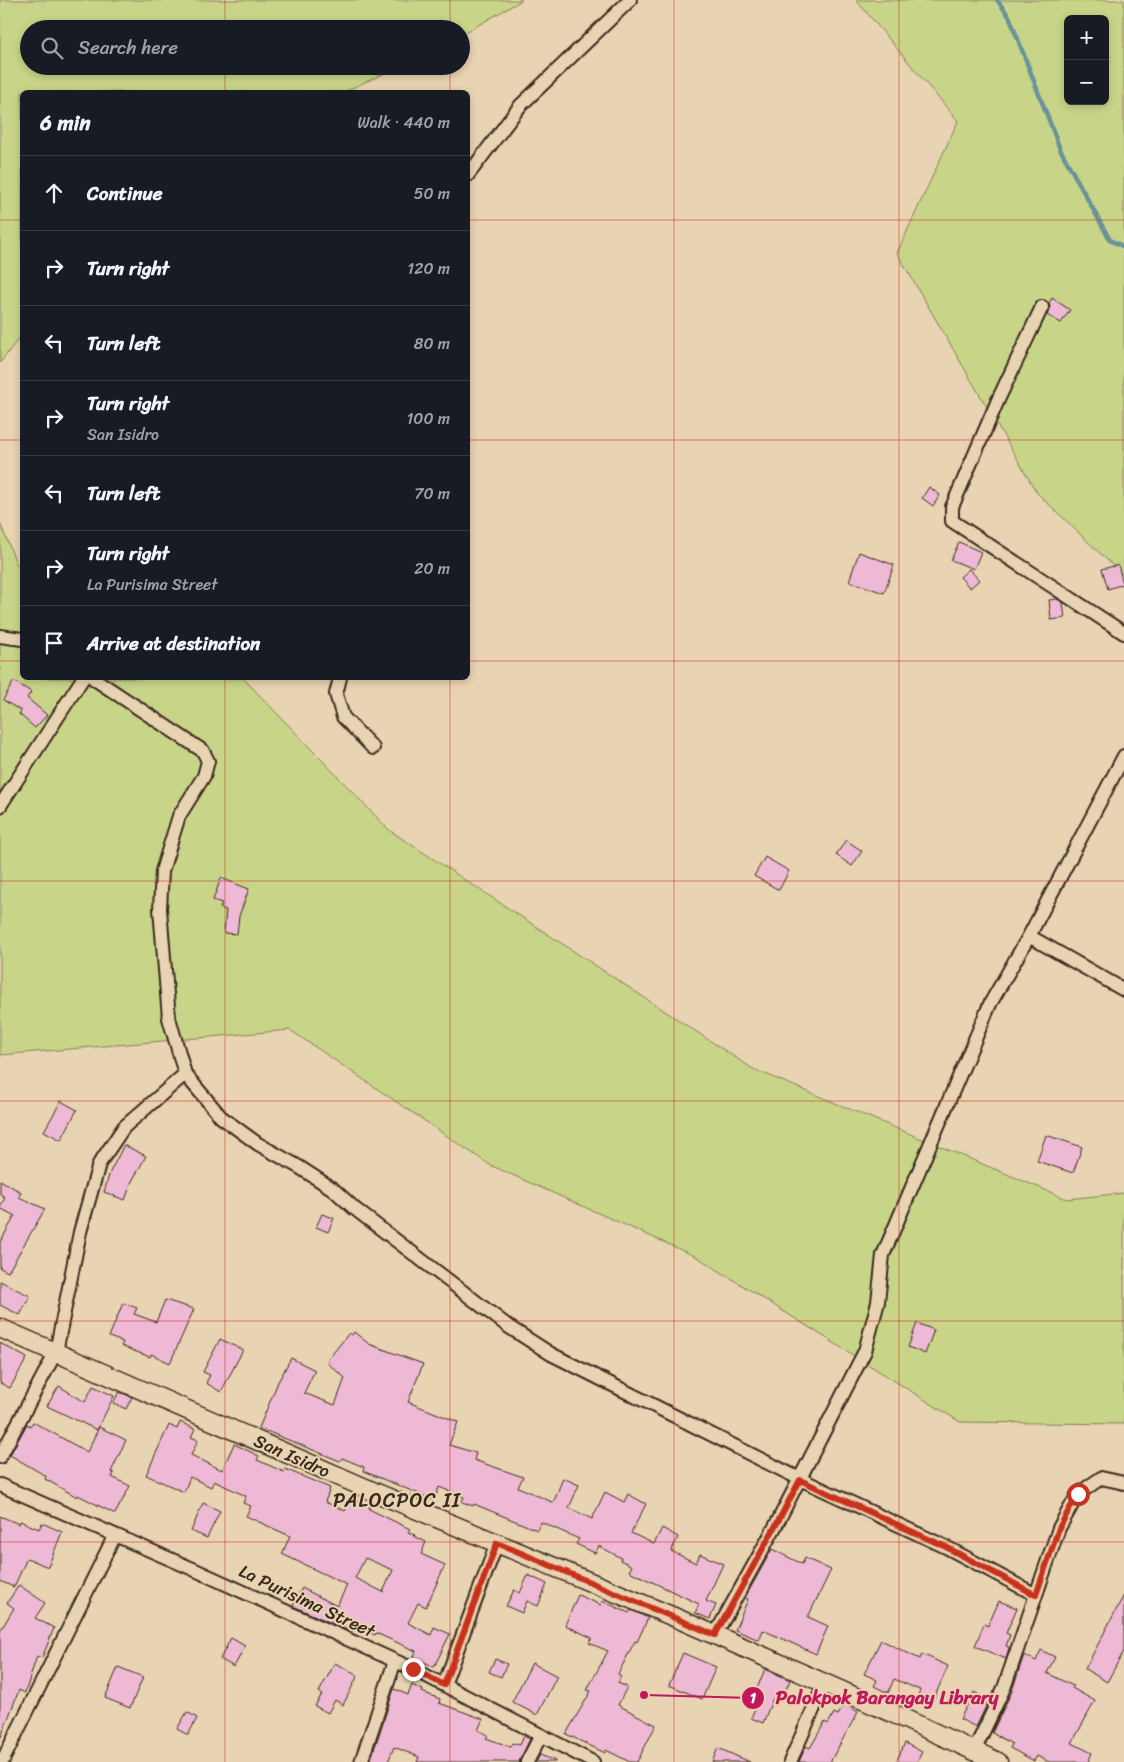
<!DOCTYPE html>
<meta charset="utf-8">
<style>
:root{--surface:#171b24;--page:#20242c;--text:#f1f3f6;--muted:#9ea1a6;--line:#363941}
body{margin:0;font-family:Sriracha,sans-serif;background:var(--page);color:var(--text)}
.controls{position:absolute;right:15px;top:15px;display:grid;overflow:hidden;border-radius:8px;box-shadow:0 2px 8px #0003}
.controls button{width:45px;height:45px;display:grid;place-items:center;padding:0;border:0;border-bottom:1px solid var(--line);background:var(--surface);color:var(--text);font:25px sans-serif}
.stop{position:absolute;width:15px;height:15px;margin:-11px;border:4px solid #c8321e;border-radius:50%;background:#fff}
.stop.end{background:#c8321e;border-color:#fff;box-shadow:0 1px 5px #0008}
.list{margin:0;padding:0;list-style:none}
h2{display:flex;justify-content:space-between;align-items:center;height:65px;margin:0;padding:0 20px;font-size:21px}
h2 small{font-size:16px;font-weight:400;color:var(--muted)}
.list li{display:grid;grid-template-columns:32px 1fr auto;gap:15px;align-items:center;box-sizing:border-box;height:75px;padding:0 20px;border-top:1px solid var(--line)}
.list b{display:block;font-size:19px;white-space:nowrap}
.list p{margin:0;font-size:16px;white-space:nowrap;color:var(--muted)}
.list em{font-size:16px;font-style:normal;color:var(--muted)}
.icon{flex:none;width:28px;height:28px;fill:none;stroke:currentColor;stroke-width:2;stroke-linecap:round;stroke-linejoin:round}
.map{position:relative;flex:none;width:1124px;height:1762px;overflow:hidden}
.search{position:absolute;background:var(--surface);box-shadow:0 2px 8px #0003;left:20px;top:20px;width:450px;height:55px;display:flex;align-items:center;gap:12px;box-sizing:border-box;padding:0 18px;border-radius:28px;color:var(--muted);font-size:19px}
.panel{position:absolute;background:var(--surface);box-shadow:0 2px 8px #0003;left:20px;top:90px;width:450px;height:590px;border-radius:8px}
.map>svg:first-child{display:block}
</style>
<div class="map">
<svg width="1124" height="1762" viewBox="0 0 1124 1762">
<rect width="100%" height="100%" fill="#e8d3b2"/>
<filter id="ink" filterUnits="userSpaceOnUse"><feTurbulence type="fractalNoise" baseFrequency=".02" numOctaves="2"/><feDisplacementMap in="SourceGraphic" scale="10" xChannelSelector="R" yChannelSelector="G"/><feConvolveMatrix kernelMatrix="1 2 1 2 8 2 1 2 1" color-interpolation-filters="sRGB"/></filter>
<g filter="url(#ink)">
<path fill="#c8d588" stroke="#828053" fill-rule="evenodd" d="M0,0H522L461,35V29H29V66H401L343,92H22V334L0,363Z
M856,0H1124V576L1037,493L897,253L958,121ZM1068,19H1105V101H1068Z
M0,523L17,565L22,567V678H243L389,830L753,1069L1067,1199L1124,1193V1424L960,1422L697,1257L490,1165L290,1030L0,1055Z"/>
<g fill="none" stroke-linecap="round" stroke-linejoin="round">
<path stroke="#6b9299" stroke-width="4.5" d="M997,0L1009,16L1060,149L1110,240L1124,247"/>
</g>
<path fill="#eeb9d5" stroke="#3b2a1e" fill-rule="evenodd" d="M1052,298L1070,310L1061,323L1047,315L1050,307L1049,303Z
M929,487L940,495L933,506L922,498Z
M959,542L981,552L974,569L951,560Z
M859,552L894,565L884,593L849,581Z
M1118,565L1123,584L1108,589L1102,569Z
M969,569L979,580L970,588L960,577Z
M1057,599L1063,603L1065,618L1051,620L1049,600Z
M14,681L31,692L27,698L47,715L35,728L19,714L21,711L3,700Z
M846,840L862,851L852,866L836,855Z
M765,857L789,871L779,890L754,876Z
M221,878L249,889L239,916L237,934L224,933L226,910L220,908L222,903L213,900Z
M61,1101L77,1110L61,1140L44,1131Z
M1046,1135L1082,1147L1073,1173L1037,1161Z
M124,1145L146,1156L131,1183L125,1200L104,1192L110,1172Z
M0,1180L21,1192L19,1197L45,1209L8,1272L0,1268V1242L15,1216L0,1208L5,1197L0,1194Z
M322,1214L334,1218L328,1232L316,1227Z
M0,1281L30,1296L20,1315L0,1305Z
M165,1300L194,1309L170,1363L151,1354L150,1357L121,1346L123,1342L109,1337L123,1303L137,1308L134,1314L156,1322Z
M917,1323L934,1330L925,1354L908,1347Z
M354,1332L369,1344L423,1364L408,1402L458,1422L449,1445L476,1453L474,1460L523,1477L518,1487L552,1502L554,1501L563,1478L579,1485L569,1508L592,1519L605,1492L624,1502L628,1494L646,1504L631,1533L654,1544L662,1528L678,1537L671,1551L696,1563L700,1554L723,1564L706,1601L716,1605L710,1619L695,1613L699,1604L629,1571L632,1566L620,1560L621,1558L599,1546L595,1553L576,1544L579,1539L541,1522L537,1530L474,1504L473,1506L462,1502L464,1497L439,1487L434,1500L363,1471L364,1467L342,1458L340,1461L259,1428L278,1382L291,1358L315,1370L304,1393L335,1405L345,1378L326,1362L349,1333L352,1335Z
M220,1339L243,1350L221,1392L206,1383L210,1375L203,1372Z
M0,1343L27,1358L10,1388L0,1383Z
M59,1386L85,1402L93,1386L114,1396L97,1430L47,1406Z
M119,1392L132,1397L126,1409L113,1403Z
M33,1422L87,1452L99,1427L126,1440L111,1472L114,1473L112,1477L130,1486L115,1514L78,1495L77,1497L45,1479L46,1476L10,1455L27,1424L30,1426Z
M180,1422L195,1429L191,1437L198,1440L191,1455L222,1470L234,1444L259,1456L257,1460L284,1472L285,1469L330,1488L325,1502L345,1511L351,1498L370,1506L369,1509L410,1529L408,1532L415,1535L414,1536L426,1542L421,1554L445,1565L426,1607L418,1603L408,1623L431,1635L434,1627L450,1634L434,1667L414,1657L416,1651L376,1633L375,1635L355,1625L352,1632L293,1606L302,1588L337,1606L347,1585L282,1554L290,1536L246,1516L251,1506L243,1503L246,1496L214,1481L211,1487L190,1477L184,1492L146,1475L169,1425L177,1429ZM365,1558L393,1570L383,1592L355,1578Z
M203,1503L220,1511L207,1538L191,1531Z
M0,1516L19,1524L20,1521L39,1529L42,1523L62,1532L48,1567L27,1558L14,1587L0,1581Z
M772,1549L802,1564L805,1558L831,1570L808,1617L828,1626L816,1654L763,1630L759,1640L735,1630L748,1599L745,1598Z
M528,1575L547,1584L538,1606L527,1601L522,1613L506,1606L514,1590L520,1593Z
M19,1585L45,1603L35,1618L54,1628L42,1658L37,1656L25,1693L19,1690L1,1737H0V1631L14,1608L7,1603Z
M578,1595L601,1605L602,1601L629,1613L631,1610L648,1618L637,1642L635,1641L618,1674L621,1676L618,1683L627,1687L618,1705L656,1725L637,1762H630L606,1750L605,1753L566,1734L591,1691L587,1690L608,1651L589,1643L592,1638L565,1625Z
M1124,1595V1651L1107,1682L1085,1669Z
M999,1601L1017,1608L1006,1633L1010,1635L1006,1646L1009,1647L1006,1659L975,1646L984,1624L988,1626Z
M231,1638L245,1646L234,1667L220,1659Z
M881,1640L920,1659L922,1654L948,1666L931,1705L917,1698L920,1690L894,1679L888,1693L874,1686L877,1680L864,1674Z
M1041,1650L1055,1657L1047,1673L1073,1686L1072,1688L1095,1701L1072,1743L1092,1753L1088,1762H1049L1037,1756L1034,1761L1010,1748L1012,1744L992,1733L1012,1691L1024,1655L1036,1661Z
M683,1653L716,1667L702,1699L669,1685Z
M495,1659L507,1664L501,1677L489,1672Z
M335,1663L358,1675L343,1705L335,1700L328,1713L315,1706L322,1694L319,1692Z
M532,1663L557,1676L537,1715L512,1702Z
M118,1667L143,1677L130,1708L105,1698Z
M765,1669L790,1680L781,1701L773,1698L763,1723L751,1718L761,1693L756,1691Z
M412,1685L423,1690L422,1692L440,1699L439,1703L483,1719L478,1730L488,1735L486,1738L511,1747L513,1743L520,1745L524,1736L530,1739L519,1762H417L419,1757L394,1747L388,1762H370L394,1689L408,1695Z
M974,1692L989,1700L976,1727L960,1719Z
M845,1704L858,1712L830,1762H799L806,1746L810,1748L825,1722L828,1724L834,1713L838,1715Z
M187,1712L197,1718L188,1735L177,1729Z
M905,1743L922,1752L917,1762H896Z
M718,1748L750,1762H712Z
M540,1755L555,1761V1762H536Z"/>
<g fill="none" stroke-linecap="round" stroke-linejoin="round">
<defs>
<path id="street" d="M468,175L520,106L630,0
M1042,307L998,400L952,507V521L1124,633
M0,636L22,639
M93,678L203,751L208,761L204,776L179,816L162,871L160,909L169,1018L185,1074L221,1117L258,1144L299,1167L333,1189L355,1209L509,1327L551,1354L800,1479L946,1547L1036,1595
M340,678L336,694L343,717L373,748
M0,806L83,678
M1029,936L1124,990
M0,1457L56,1352L80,1232L99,1164L124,1127L185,1074
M0,1485L193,1569L413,1669L593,1762
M715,1635L776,1525L865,1351L878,1302L883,1255L990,1004L1029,936L1124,756
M444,1685L497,1543
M974,1751L1004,1688L1059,1528L1078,1494L1101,1478L1124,1483
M2,1762L115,1535
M361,1762L395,1661
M527,1762L541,1735
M790,1762L825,1683"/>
<path id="secondary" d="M0,1328L377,1493L674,1617L890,1712L998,1762"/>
</defs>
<use href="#street" stroke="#3b2a1e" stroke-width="16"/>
<use href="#secondary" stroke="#3b2a1e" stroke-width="21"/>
<use href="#street" stroke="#e8d3b2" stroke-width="12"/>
<use href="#secondary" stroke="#e8d3b2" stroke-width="18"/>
</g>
</g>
<g fill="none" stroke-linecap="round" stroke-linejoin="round" filter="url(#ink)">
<path stroke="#c8321e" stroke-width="6" d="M413,1669L444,1685L497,1543L715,1635L776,1525L800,1480L946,1547L1036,1595L1059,1528L1078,1494"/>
</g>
<path fill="none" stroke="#c8321e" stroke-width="1" stroke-opacity="0.55" d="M225,0V29M450,0V29M674,0V1762M899,0V1762M225,66V92M450,66V92M0,220H22M468,220H1124M0,440H22M468,440H1124M0,661H22M468,661H1124M225,678V1762M450,678V1762M0,881H1124M0,1101H1124M0,1321H1124M0,1542H1124"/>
<g text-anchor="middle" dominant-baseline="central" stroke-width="4" stroke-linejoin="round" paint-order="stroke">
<g font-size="18" fill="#3b2a1e" stroke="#e8d3b2">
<text transform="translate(292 1456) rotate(24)">San Isidro</text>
<text transform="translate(307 1601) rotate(25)">La Purisima Street</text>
</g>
<g font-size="20" letter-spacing="1" fill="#3b2a1e" stroke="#e8d3b2">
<text x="397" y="1500">PALOCPOC II</text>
</g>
</g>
<path fill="none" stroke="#c2185b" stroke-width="2" d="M644 1695L753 1698"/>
<g fill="#c2185b" stroke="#e8d3b2" stroke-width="2">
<circle cx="644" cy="1695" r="5"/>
<circle cx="753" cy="1698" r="12"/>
</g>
<g font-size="15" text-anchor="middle" font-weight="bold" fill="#fff">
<text x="753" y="1703">1</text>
</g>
<g font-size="19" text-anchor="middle" font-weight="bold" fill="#c2185b" stroke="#e8d3b2" stroke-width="4" stroke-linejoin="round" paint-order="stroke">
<text x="887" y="1704">Palokpok Barangay Library</text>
</g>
</svg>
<div class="controls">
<button>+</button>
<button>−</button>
</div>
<div class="stop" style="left:1078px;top:1494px"></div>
<div class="stop end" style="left:413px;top:1669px"></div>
<div class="search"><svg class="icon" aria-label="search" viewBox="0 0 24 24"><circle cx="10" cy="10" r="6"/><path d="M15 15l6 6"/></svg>Search here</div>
<section class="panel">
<h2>6 min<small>Walk · 440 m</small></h2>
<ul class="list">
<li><svg class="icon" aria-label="ahead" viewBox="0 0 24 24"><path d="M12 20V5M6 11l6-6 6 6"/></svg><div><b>Continue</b></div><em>50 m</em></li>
<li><svg class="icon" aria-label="right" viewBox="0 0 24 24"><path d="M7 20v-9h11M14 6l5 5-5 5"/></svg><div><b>Turn right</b></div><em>120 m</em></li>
<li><svg class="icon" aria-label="left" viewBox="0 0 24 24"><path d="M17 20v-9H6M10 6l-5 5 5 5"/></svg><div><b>Turn left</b></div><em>80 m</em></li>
<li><svg class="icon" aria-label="right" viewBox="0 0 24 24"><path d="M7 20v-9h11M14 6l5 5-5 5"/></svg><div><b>Turn right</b><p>San Isidro</p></div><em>100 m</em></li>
<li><svg class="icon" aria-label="left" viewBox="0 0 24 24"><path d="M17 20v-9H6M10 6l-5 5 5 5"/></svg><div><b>Turn left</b></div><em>70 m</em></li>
<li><svg class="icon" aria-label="right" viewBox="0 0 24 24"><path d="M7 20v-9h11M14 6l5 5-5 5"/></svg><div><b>Turn right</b><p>La Purisima Street</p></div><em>20 m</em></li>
<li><svg class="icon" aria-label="arrive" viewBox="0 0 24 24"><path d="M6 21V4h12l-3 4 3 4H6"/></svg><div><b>Arrive at destination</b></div></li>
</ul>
</section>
</div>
